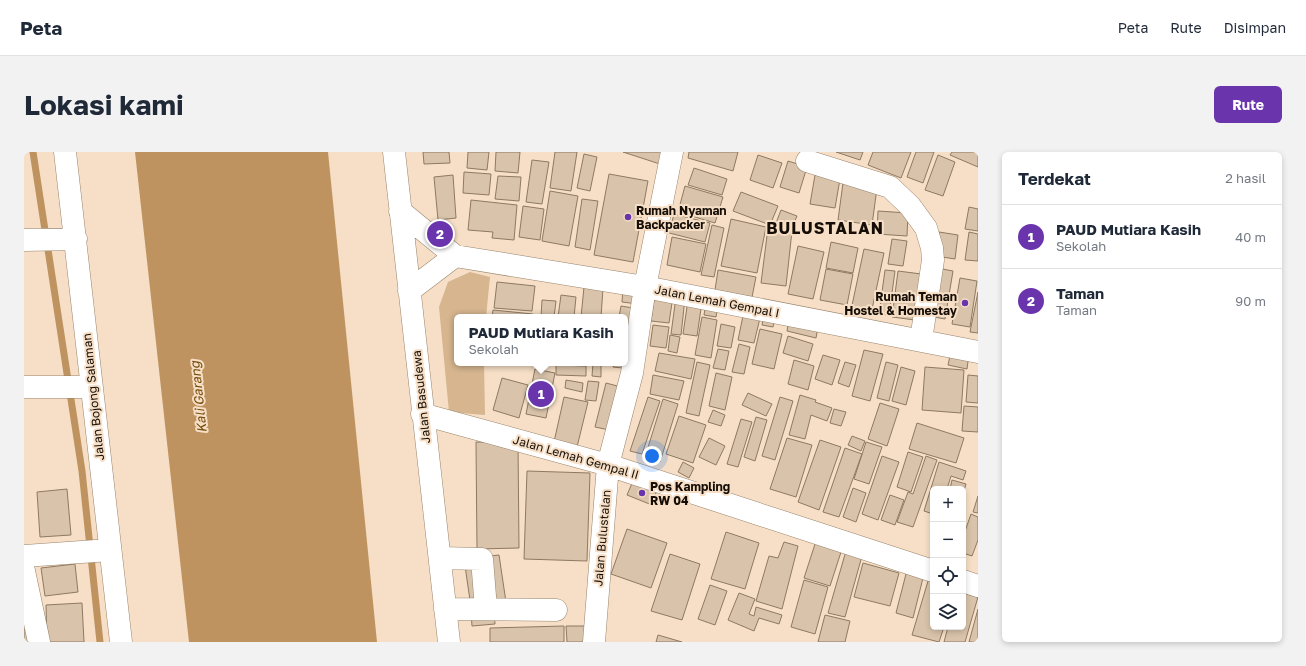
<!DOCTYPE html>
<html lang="id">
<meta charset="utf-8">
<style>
:root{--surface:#fff;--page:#f2f2f3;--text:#1f2937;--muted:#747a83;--line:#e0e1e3;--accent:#6a35ac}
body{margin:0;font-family:"Golos Text",sans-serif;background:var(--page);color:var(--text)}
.controls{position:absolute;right:12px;bottom:12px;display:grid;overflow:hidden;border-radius:6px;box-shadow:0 2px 6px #0003}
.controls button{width:36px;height:36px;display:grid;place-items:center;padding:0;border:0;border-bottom:1px solid var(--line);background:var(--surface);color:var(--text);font:20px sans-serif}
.you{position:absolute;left:628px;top:304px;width:14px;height:14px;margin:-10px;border:3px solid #fff;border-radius:50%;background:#1a73e8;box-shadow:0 0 0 6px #1a73e833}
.badge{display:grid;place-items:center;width:26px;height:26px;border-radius:50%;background:var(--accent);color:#fff;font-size:13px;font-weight:700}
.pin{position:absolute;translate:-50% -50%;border:2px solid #fff;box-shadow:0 1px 4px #0006}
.popup{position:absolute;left:430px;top:162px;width:174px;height:52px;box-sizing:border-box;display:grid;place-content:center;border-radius:6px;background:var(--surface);filter:drop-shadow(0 1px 3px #0005);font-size:13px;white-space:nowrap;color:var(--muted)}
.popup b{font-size:15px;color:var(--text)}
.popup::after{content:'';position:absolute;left:50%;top:100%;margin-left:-8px;border:8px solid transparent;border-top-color:var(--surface)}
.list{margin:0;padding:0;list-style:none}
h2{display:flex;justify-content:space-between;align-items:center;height:52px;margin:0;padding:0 16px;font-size:17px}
h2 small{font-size:13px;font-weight:400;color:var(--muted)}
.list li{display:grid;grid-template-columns:26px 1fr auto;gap:12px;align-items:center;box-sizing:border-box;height:64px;padding:0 16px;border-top:1px solid var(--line)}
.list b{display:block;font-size:15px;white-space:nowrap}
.list p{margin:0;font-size:13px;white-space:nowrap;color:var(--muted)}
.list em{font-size:13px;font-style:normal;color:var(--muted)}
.icon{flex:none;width:22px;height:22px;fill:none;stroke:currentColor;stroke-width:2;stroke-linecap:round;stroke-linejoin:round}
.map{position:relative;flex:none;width:954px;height:490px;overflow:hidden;border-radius:6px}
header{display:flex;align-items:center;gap:24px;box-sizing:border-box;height:56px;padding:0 20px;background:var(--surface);border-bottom:1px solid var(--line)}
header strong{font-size:19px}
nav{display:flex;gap:22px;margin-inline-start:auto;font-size:14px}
.intro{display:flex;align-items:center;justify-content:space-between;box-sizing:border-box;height:96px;padding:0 24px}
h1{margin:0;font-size:28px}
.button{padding:10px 18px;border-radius:6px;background:var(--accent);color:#fff;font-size:14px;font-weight:700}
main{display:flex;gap:24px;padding:0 24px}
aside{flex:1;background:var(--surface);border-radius:6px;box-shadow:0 2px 6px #0003}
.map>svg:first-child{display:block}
</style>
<header>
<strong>Peta</strong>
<nav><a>Peta</a><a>Rute</a><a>Disimpan</a></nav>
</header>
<div class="intro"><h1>Lokasi kami</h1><a class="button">Rute</a></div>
<main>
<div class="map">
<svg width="954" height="490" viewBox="0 0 954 490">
<rect width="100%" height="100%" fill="#f6dfc6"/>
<path fill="#d6b58f" d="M446,120L466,125L462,165H433V211H460L461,263L425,260L415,155L424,130Z"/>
<path fill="#be935f" d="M111,0H304L353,490H165Z"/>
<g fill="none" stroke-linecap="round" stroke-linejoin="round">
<path stroke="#be935f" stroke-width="7" d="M9,0L58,319L76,490"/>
</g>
<path fill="#d9c3aa" stroke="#8e7962" d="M399,0H425L426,11L400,12Z
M444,0H465L463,18L443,16Z
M472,0H496L494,21L471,19Z
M531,0H553L547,39L526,36Z
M599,0H643L639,13Z
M665,0H714L709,19L664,6Z
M812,0H839L836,8Z
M849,0H887L877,26L844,13Z
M892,0H910L899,31L883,25Z
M928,0H954V15L926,3Z
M560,2L573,5L566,39L553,36Z
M734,3L758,11L749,36L726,28Z
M914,3L931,10L919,44L901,38Z
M508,8L525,10L518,52L502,50Z
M764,9L783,15L775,41L756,35Z
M670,16L703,27L698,43L664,33Z
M440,20L467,22L465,43L439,41Z
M585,22L624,29L609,110L570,103Z
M429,23L432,66L414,68L410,25Z
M791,23L816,27L811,56L786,52Z
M474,24L497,25L495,49L471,47Z
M819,31L853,36L848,73L814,68Z
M661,34L699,45L691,71L654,60Z
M526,39L554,44L545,94L518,89Z
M717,40L754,54L746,73L709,59Z
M558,47L574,49L566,98L551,95Z
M447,48L493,53L490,88L468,86L469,80L444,78Z
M499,54L520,57L516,88L495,85Z
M945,55L954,57V79L941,77Z
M757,58L773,64L767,78L752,71Z
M854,59L884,61L883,84L853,82Z
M650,62L686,71L681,90L645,81Z
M707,67L742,75L733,121L697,114Z
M688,73L700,76L690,125L677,123Z
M744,76L768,79L762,134L737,131Z
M915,80L934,83L931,107L912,104Z
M945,80L954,82V109L941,108Z
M648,85L682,92L676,120L643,113Z
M868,87L883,89L879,114L864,112Z
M807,90L834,96L829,121L802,116Z
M774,94L800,100L789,147L764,142Z
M840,97L860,101L847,162L827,158Z
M913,116L929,119L921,167L905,164Z
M802,117L829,122L823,153L796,148Z
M694,118L732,125L728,145L691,138Z
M861,118L871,119L865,163L855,162Z
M874,119L905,123L899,169L868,165Z
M936,126L953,129L946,175L928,172Z
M473,130L511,134L508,159L470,156Z
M560,135L579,136L577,165H557Z
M599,136L615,138L614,152L598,150Z
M954,140V181L946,180Z
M631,141L649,144L645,171L627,169Z
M537,143L552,145L550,165H534Z
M652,145L661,146L657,183L647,182Z
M518,148L532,149L530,165H517Z
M664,148L678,150L673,184L659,182Z
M682,151L694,153L692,165L680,163Z
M597,154L615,157L608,217L589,215L590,211H601V165H595Z
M469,158L509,162L508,165H468Z
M720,159L737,162L730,191L714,188Z
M740,162L752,164L749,175L738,173Z
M678,165L693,168L687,206L671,203Z
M765,168L794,175L792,186L763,179Z
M697,172L711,175L707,196L693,194Z
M629,173L645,175L642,196L626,194Z
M736,177L758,182L750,217L728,212Z
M646,183L656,185L653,201L644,199Z
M764,184L789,192L784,209L759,201Z
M715,192L726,195L720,222L708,220Z
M694,197L705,199L701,218L689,216Z
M840,198L859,202L846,249L828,244Z
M927,199L945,202L943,217L924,213Z
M635,201L671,207L667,227L631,219Z
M799,203L816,208L808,233L791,227Z
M770,208L790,214L784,238L764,232Z
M673,210L686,213L675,264L662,261Z
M821,210L832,213L825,235L814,231Z
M862,210L874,213L865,249L853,246Z
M569,211H577V225L568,224Z
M532,213L562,214V224L532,223Z
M877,215L891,219L882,253L868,249Z
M901,215L940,218L937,261L898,258Z
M511,217L531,221L522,266L502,262Z
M692,221L708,225L701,258L685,254Z
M629,223L660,229L655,248L626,242Z
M944,223L954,224V251L942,250Z
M478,226L504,233L495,266L469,258Z
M542,228L559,231L558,240L541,236Z
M564,229L575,230L572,249L561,248Z
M582,231L601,236L590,279L571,275Z
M724,241L748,252L742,264L718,253Z
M776,243L792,248L791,250L808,256L803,269L787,263L781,287L765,283Z
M540,245L564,250L553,295L530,290Z
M624,245L636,249L618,302L606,299Z
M756,245L769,249L751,308L738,304Z
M639,247L654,252L636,310L621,305Z
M856,251L875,257L863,294L844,287Z
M940,254L954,255V280L938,279Z
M810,257L822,260L817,274L806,271Z
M689,258L701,263L697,274L684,270Z
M655,264L682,273L669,311L642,302Z
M732,265L743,268L731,309L720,305Z
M717,267L728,270L714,315L703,312Z
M893,271L940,286L932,311L885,297Z
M828,284L841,289L837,299L824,293Z
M685,286L701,294L692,313L675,305Z
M763,286L788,293L772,345L746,337Z
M796,288L817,295L795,358L774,350Z
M452,290H494L495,396L453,397Z
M842,290L858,295L845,332L830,327Z
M821,296L838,302L815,365L799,360Z
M884,300L899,305L887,340L873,335Z
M858,304L875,310L854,368L838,362Z
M902,304L913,308L889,375L873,370L884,340L889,342Z
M659,310L670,316L665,326L654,320Z
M915,310L942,319L939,328L927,324L923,337H909V362L900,359Z
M503,319L566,321L563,409L500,407Z
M928,328L942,332L939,342V337H926Z
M609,329L633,338L628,353L603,343Z
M829,336L842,341L832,370L819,365Z
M43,337L47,383L16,385L13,340Z
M866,343L880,348L871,373L857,368Z
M954,344V361L949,360Z
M947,362L954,365V388L948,404L939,401V385Z
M603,377L643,391L627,436L587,422Z
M702,380L735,391L721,437L687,427Z
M792,389L818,397L806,434L780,426Z
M760,390L774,394L758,457L732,449L745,404L754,406Z
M822,399L838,404L821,465L804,461Z
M646,402L676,412L658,468L627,459Z
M475,403L482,450L447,455L440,407Z
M839,411L875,421L866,454L830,445Z
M51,412L54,440L21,444L17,416Z
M883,418L900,422L889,466L872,461Z
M780,428L804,435L791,482L767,475Z
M904,429L909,430V475H920L915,490L888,483Z
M686,433L703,439L691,473L674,467Z
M715,441L731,447L725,462L730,464L732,455L758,463L755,472L735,466L730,479L704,468Z
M939,441L954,445L941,490H920L924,475H939Z
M58,451L60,490H23L22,453Z
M954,457V490H945Z
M470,458L471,472L448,474L447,461Z
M801,463L826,469L821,490H794Z
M540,474V490H466V476Z
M542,474H564L565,490H543Z
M0,477L14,480L11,490H0Z
M634,483L658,490H632Z"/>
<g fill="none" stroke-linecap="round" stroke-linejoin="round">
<defs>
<path id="minor" d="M41,0L97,490
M370,0L425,490
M783,9L866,35L886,54L902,76L908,96L909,108L897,188
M376,59L431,104L621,135L954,200
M0,88L52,87
M385,139L431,104
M0,235H67
M398,262L584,313L909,419
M0,404L86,398
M416,406L458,407L462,457
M0,419L15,490
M939,429L954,434
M421,457L532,458
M570,490L584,313L608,221L621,135L648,0"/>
</defs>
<use href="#minor" stroke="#99846c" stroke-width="23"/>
<use href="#minor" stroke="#fff" stroke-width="22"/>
</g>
<g fill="#6a35ac" stroke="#f6dfc6" stroke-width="1.5">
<circle cx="604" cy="65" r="4"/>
<circle cx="941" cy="151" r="4"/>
<circle cx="618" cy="341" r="4"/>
</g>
<g text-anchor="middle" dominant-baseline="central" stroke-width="4" stroke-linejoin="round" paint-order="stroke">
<g font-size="12" font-weight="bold" fill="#160e06" stroke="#f6dfc6" text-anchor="start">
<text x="612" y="58">Rumah Nyaman<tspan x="612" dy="14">Backpacker</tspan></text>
<text x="933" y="144" text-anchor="end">Rumah Teman<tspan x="933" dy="14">Hostel &amp; Homestay</tspan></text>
<text x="626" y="334">Pos Kampling<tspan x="626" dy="14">RW 04</tspan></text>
</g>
<g font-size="12" fill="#160e06" stroke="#f6dfc6">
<text transform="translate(693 149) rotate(11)">Jalan Lemah Gempal I</text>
<text transform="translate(69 245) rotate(-96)">Jalan Bojong Salaman</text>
<text transform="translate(397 245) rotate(-96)">Jalan Basudewa</text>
<text transform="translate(552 305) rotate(16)">Jalan Lemah Gempal II</text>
<text transform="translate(578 386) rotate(-85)">Jalan Bulustalan</text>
</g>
<g font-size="13" font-style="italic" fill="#744a08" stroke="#f6dfc6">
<text transform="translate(174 245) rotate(-96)">Kali Garang</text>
</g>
<g font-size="16" font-weight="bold" letter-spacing="1" fill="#160e06" stroke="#f6dfc6">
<text x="801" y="76">BULUSTALAN</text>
</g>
</g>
</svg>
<div class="controls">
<button>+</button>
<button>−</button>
<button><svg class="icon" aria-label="locate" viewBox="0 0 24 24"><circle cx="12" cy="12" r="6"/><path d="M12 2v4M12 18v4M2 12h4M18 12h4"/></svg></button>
<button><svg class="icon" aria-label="layers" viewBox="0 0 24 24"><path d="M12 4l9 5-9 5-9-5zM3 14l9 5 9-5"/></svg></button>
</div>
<div class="you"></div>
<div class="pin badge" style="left:517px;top:242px">1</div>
<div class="popup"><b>PAUD Mutiara Kasih</b>Sekolah</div>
<div class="pin badge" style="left:416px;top:82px">2</div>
</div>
<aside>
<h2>Terdekat<small>2 hasil</small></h2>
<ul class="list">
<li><span class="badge">1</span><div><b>PAUD Mutiara Kasih</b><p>Sekolah</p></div><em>40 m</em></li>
<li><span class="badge">2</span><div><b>Taman</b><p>Taman</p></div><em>90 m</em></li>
</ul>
</aside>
</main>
